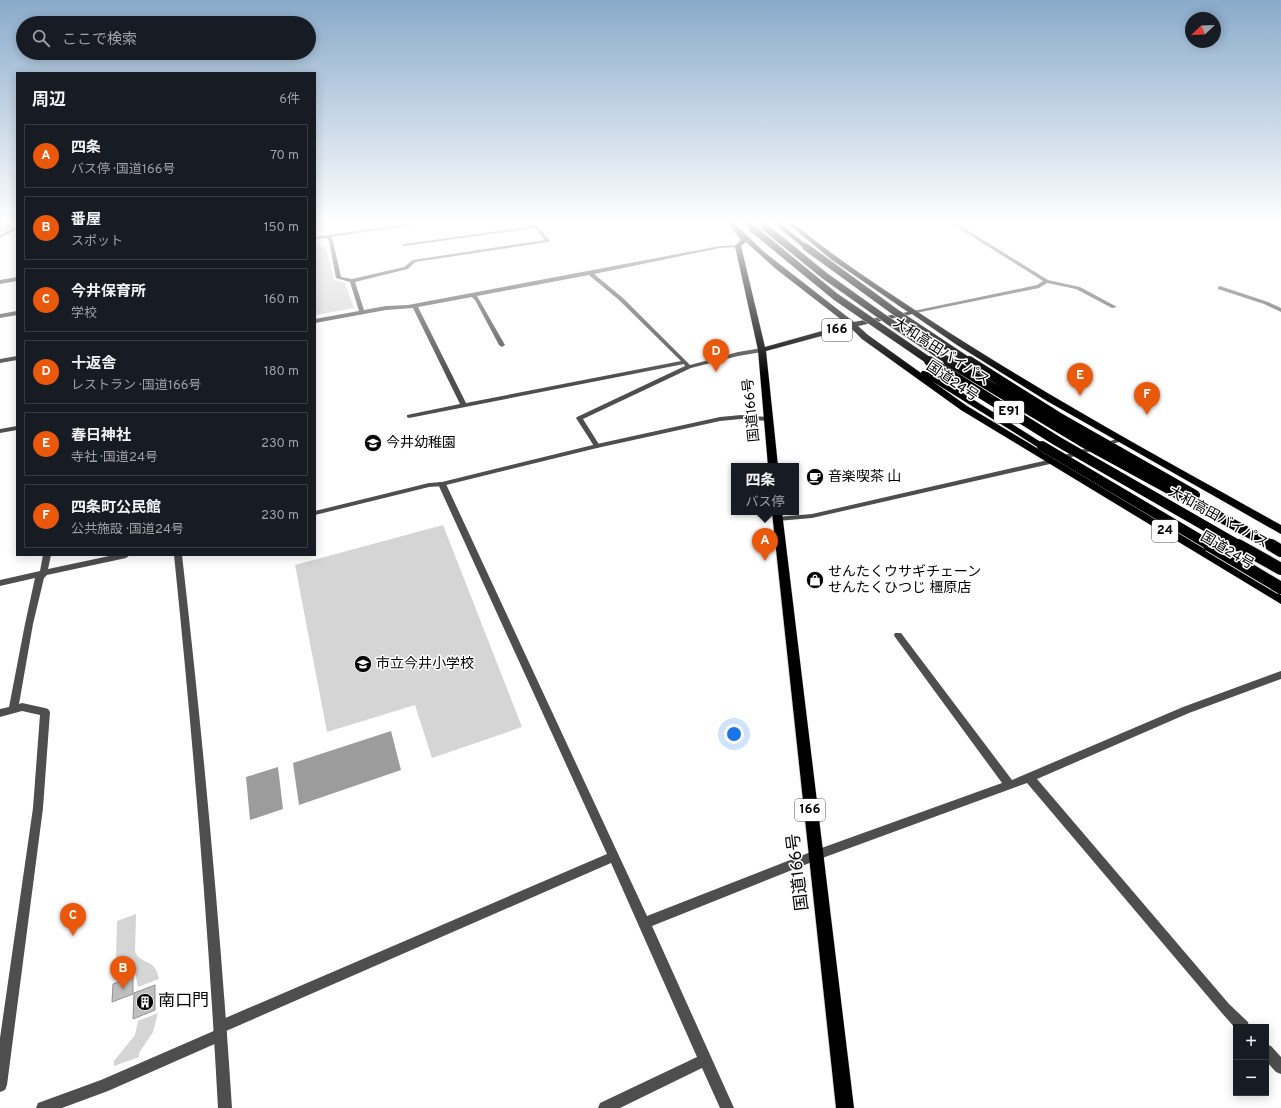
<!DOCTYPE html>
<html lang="ja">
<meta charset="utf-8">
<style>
:root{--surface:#171b24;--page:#242831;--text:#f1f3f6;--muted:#9ea1a6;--line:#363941;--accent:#ea580c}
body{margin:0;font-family:Overpass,"Noto Sans JP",sans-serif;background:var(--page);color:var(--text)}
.controls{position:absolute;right:12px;bottom:12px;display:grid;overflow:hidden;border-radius:0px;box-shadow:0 2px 10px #0003}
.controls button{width:36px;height:36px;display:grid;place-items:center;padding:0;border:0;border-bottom:1px solid var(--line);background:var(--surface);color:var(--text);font:20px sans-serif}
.compass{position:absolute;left:1185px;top:12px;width:36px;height:36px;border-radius:50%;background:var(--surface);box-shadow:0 2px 10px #0003;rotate:247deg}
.you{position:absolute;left:734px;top:734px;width:14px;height:14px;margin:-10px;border:3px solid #fff;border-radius:50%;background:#1a73e8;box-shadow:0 0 0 6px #1a73e833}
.badge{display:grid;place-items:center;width:26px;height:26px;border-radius:50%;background:var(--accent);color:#fff;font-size:13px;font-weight:700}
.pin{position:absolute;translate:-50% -33px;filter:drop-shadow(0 1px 2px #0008)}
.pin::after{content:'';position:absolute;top:21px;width:14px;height:12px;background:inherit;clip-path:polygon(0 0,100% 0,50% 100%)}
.popup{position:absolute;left:731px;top:463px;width:68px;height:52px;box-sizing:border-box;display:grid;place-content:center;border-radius:0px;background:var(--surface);filter:drop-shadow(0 1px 3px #0005);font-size:13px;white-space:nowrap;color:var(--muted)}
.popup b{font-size:15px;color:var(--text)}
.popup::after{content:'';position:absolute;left:50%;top:100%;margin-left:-8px;border:8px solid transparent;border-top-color:var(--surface)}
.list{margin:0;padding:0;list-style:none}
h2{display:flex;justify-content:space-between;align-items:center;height:52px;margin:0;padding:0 16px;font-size:17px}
h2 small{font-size:13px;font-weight:400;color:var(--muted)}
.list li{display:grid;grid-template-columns:26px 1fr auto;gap:12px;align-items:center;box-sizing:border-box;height:64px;margin:0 8px 8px;padding:0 8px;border:1px solid var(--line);border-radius:0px}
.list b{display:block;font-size:15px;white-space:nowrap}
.list p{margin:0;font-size:13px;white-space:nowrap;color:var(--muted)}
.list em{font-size:13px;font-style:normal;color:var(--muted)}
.icon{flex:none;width:22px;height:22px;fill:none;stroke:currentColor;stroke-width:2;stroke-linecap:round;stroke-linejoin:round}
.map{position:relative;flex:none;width:1281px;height:1108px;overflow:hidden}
.search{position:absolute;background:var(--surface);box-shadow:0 2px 10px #0003;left:16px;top:16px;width:300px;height:44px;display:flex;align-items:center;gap:10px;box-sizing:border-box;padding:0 14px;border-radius:22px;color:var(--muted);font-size:15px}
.panel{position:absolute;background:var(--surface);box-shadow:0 2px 10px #0003;left:16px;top:72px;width:300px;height:484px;border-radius:0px}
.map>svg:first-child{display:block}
</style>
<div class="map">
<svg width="1281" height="1108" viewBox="0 0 1281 1108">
<rect width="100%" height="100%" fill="#fff"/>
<path fill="#d5d5d5" d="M315,245L326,247L334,280L345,283L354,308L315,315Z
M443,525L522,727L432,758L415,705L327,732L295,565Z
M136,914L135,952C142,966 155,957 159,979L138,987L135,972L122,969L116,959L117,921Z
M158,1013L153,1032L139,1053V1057L114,1066V1061L135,1035L138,1021Z"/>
<path fill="#9c9c9c" d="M391,731L401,770L299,805L293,763Z
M278,767L283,809L250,820L246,777Z"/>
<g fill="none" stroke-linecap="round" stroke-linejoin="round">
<path fill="#9c9c9c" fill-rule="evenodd" d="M0,222H15L8,230L0,231Z"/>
</g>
<path fill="#bebebe" stroke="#929292" d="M133,976V994L112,1002L113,984Z
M155,985V1010L133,1019L134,993Z"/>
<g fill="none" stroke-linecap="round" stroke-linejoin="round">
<defs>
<path id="trunk" d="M727,222H733L764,252L854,322L908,312L832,260L786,222H792C834,258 881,287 927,318C1041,393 1162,459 1281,525V534L1047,401L957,345L912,314L858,326L868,335L921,373L922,371H928L1047,446L1045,448H1039L932,381L967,406L1281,595V604L961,410L862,339L851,328L766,351L778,466H768L758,350L735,246L741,240ZM746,242L776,269L847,324L765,347L741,246Z
M743,222H749L756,229L751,230Z
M757,222H763L769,228L764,229Z
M772,222H778L808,246V248H804Z
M772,512H782L854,1108H836Z"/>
</defs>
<use href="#trunk" stroke="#dbdbdb" stroke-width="1"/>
<path fill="#4e4e4e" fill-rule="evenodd" d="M420,222H429L427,223L331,237L333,241L341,277L352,279L404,267L413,260L545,240L535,228L404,246L402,245L404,244L533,226L530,222H534L550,241L548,242L415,262L408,269L355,282L364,310L386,306L408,305L720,246L738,245H740V247L720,248L594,274L623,298L690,365L738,352L762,348L765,350L762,352L738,356L691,368L583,419L600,446L597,448L594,446L576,418L577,417L685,366L684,364L409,418L407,417V415L460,404L413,308L386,310L315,323V319L359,311L350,282L336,278L329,241L327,238L315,239V237ZM589,275L619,300L681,361L466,403L418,307L472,297L475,300L499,345L502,347L505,345L477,296Z
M949,222H954L1048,280L1080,287L1117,307L1112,308L1076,289L1047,283L1039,288L911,314V312L913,311L1037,285L1043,281Z
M17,226V229L0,238V235Z
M17,277V281L0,284V280Z
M1220,286L1268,302L1281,308V312L1264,304L1218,289V287Z
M17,311V315L0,318V314Z
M17,356V360L0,363V359Z
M17,426V430L0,433V429Z
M1120,438L1123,440L1122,441L1050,464L812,518L777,521L773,519L777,517L812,514L1048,460Z
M439,482H442L446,484L647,916L816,850L1002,783L895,637L894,635L895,633H901L1012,780L1183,707L1281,671V679L1189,713L1037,779L1229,1004L1248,1022L1249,1027H1236V1029L1221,1012L1027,783L817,860L652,926L734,1108H720L702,1068L620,1108H598L600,1103L697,1057L611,863L226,1031L227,1034L226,1039L108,1091L62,1108H36L38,1103L101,1080L216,1030L215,1027L216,1022L607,854L438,484Z
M43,555H51L48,569L114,555H130L126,558L47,575L44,578L33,624L19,704L22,703L45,708L48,709L50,712L43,808L7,1085L5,1090L0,1092V1038L33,808L40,715L22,711L0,717V709L9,707L25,624L35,578L0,586V580L40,571Z
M1266,1044L1271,1046L1281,1057V1074L1276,1072L1266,1061Z"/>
<path fill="#4e4e4e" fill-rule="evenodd" d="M741,415L769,417L772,419L769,421L741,419L720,421L597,448L442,486L429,487L315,515V511L429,483L442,482L597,444L720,417Z
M174,555H182C203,739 220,923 232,1108H218C208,923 193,739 174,555Z"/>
<use href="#trunk" fill="#000" fill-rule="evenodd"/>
<defs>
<path id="trunk-bridge-far2" d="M766,228L825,276L887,320L950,362
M753,229L836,297L931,362
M806,247L898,314L970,362"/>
<path id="trunk-bridge-far1" d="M929,361L1057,441L1240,546
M948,361L1081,441L1273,546
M969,361L1058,417L1195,495
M1042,446L1211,546"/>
<path id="trunk-bridge" d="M1209,545L1281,588
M1238,545L1281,569
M1271,545L1281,551"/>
</defs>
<use href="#trunk-bridge-far2" stroke="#dbdbdb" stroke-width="8" stroke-linecap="butt"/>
<use href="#trunk-bridge-far1" stroke="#dbdbdb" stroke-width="10" stroke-linecap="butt"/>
<use href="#trunk-bridge" stroke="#dbdbdb" stroke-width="14" stroke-linecap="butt"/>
<use href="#trunk-bridge-far2" stroke="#000" stroke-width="7"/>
<use href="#trunk-bridge-far1" stroke="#000" stroke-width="10"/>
<use href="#trunk-bridge" stroke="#000" stroke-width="12"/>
</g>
<linearGradient id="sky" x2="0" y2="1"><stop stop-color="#89aaca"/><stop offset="0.59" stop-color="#fff"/><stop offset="1" stop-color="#fff" stop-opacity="0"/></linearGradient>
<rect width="1281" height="377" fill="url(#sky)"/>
<defs>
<symbol id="school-disc" viewBox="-11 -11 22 22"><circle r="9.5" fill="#000" stroke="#fff"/><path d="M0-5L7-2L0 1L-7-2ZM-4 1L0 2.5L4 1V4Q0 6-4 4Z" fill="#fff"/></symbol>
<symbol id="cafe-disc" viewBox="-11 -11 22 22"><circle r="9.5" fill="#000" stroke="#fff"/><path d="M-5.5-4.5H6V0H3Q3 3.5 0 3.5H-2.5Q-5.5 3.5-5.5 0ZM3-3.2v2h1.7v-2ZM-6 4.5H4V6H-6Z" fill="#fff"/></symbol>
<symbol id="shop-disc" viewBox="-11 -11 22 22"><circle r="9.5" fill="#000" stroke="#fff"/><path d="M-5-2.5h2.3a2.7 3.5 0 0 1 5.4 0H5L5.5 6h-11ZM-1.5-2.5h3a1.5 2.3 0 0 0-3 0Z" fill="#fff"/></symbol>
<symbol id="building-disc" viewBox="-11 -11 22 22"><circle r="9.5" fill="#000" stroke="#fff"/><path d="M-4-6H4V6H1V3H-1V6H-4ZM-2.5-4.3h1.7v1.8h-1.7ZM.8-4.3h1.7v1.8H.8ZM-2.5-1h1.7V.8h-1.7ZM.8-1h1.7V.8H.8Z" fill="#fff"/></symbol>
</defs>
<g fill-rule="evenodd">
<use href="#school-disc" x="363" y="433" width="20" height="20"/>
<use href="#cafe-disc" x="805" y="467" width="20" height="20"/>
<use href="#shop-disc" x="805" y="570" width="20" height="20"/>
<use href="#school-disc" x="353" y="654" width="20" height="20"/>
<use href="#building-disc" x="135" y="992" width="20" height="20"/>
</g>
<g text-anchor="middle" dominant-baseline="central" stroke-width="3" stroke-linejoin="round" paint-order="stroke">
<g fill="#fff" stroke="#4c4c4c" stroke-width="1">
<rect x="822" y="319" width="30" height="22" rx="3"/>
<rect x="994" y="401" width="30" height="22" rx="3"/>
<rect x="1152" y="520" width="26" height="22" rx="3"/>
<rect x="795" y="799" width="30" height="22" rx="3"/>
</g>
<g font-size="13" font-weight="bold" fill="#000">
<text x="837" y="330">166</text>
<text x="1009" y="412">E91</text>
<text x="1165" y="531">24</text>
<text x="810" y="810">166</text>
</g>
<g font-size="14" fill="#000" stroke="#fff">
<text transform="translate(941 352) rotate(33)">大和高田バイパス</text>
<text transform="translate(952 382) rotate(34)">国道24号</text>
<text transform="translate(752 410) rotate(-96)">国道166号</text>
<text transform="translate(1218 518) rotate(29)">大和高田バイパス</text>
<text transform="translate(1227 551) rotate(31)">国道24号</text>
</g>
<g font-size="14" fill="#000" stroke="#fff" text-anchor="start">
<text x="386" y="443">今井幼稚園</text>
<text x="828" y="477">音楽喫茶 山</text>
<text x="828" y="572">せんたくウサギチェーン<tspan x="828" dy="16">せんたくひつじ 橿原店</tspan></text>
<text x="376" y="664">市立今井小学校</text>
</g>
<g font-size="17" fill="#000" stroke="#fff">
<text transform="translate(799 872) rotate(-97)">国道166号</text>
</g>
<g font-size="17" fill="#000" stroke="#fff" text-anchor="start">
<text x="158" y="1002">南口門</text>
</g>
</g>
</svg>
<div class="controls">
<button>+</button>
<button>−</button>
</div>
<svg class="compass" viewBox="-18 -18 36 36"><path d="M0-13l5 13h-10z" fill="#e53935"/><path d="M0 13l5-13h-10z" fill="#9ea1a6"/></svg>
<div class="you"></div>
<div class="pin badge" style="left:765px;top:561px">A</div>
<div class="popup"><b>四条</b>バス停</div>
<div class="pin badge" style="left:123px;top:989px">B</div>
<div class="pin badge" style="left:73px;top:936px">C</div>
<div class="pin badge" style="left:716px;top:372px">D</div>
<div class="pin badge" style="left:1080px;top:396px">E</div>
<div class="pin badge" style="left:1147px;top:415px">F</div>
<div class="search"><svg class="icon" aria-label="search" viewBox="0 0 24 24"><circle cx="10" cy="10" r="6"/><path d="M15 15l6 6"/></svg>ここで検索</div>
<section class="panel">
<h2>周辺<small>6件</small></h2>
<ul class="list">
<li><span class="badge">A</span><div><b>四条</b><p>バス停 · 国道166号</p></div><em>70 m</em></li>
<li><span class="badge">B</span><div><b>番屋</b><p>スポット</p></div><em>150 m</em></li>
<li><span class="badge">C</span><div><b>今井保育所</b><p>学校</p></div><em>160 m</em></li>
<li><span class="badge">D</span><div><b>十返舎</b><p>レストラン · 国道166号</p></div><em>180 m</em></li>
<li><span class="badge">E</span><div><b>春日神社</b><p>寺社 · 国道24号</p></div><em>230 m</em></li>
<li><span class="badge">F</span><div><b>四条町公民館</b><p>公共施設 · 国道24号</p></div><em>230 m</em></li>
</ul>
</section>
</div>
